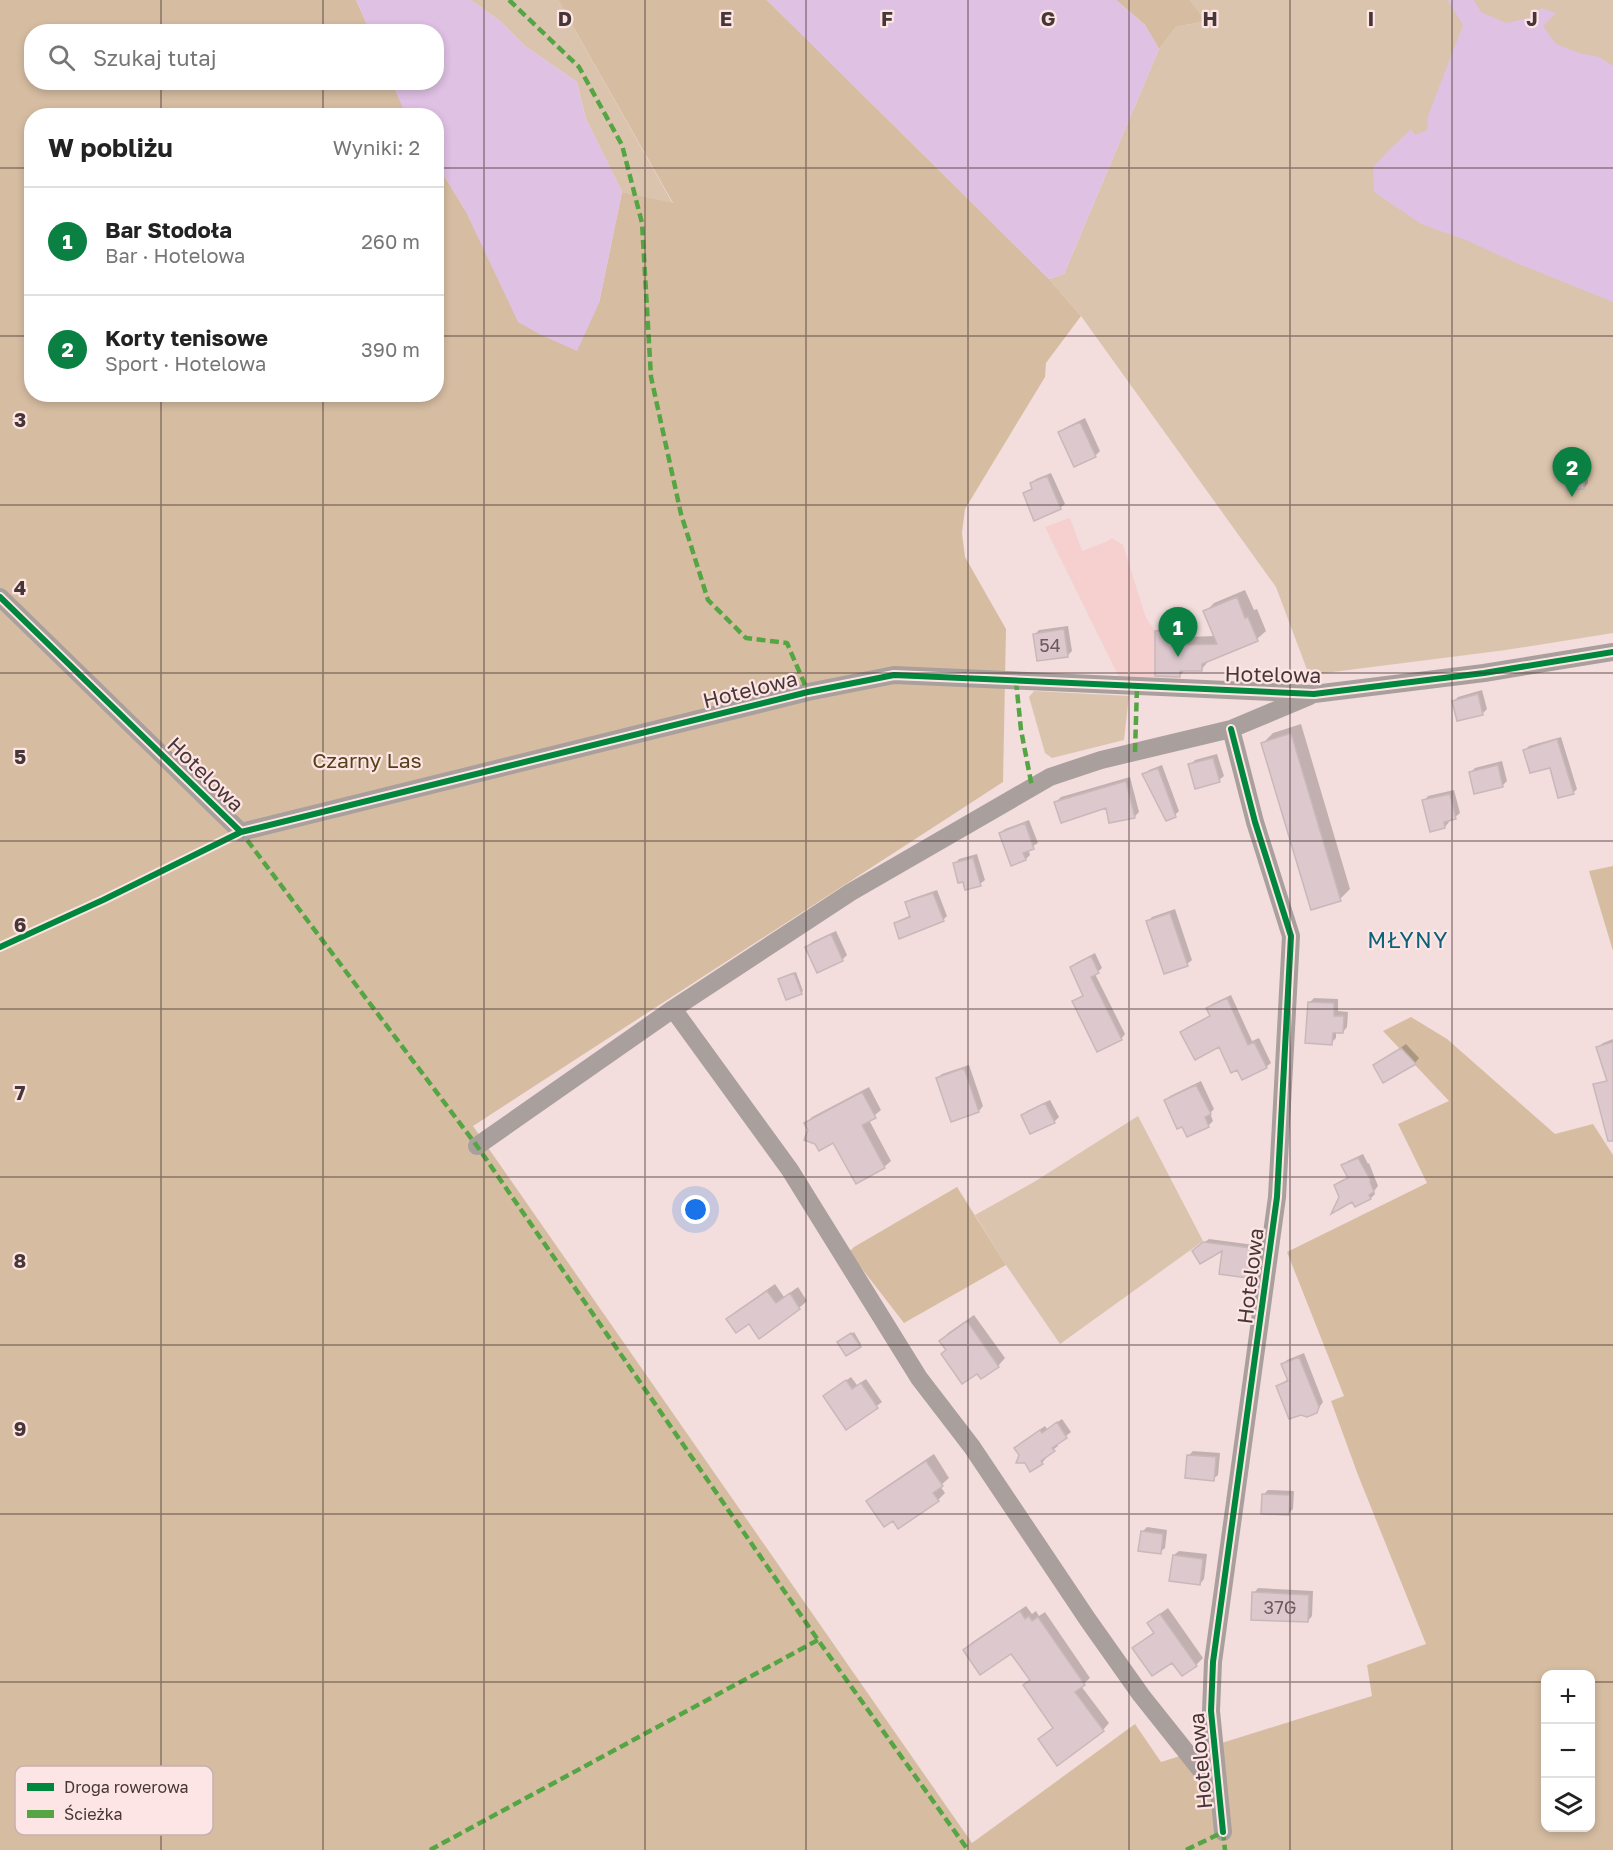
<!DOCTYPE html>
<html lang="pl">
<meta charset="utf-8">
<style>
:root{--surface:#fff;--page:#f2f2f2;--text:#222;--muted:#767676;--line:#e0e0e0;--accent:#0b8043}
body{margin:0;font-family:"Golos Text",sans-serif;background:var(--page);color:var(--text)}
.controls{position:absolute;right:18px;bottom:18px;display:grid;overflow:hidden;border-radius:12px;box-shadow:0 3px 9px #0003}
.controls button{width:54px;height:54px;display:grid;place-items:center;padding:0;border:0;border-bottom:2px solid var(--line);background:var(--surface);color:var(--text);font:30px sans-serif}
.you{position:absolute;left:696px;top:1210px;width:21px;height:21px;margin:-15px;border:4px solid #fff;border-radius:50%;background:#1a73e8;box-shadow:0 0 0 9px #1a73e833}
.badge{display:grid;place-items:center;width:39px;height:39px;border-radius:50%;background:var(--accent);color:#fff;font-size:20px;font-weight:700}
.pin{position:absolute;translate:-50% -50px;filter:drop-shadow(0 2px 3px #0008)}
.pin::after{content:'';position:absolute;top:32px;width:21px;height:18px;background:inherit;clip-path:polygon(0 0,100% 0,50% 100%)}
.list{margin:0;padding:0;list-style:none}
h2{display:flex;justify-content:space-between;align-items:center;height:78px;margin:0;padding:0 24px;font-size:26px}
h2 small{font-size:20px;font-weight:400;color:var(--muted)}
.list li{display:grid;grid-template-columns:39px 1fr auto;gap:18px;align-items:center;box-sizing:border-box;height:108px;padding:0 24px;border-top:2px solid var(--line)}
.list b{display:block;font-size:22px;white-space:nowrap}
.list p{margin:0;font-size:20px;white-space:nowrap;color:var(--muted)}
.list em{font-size:20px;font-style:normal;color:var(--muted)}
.icon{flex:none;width:33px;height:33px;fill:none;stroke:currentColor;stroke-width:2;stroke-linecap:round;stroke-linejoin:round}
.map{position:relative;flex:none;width:1613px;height:1850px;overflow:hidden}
.search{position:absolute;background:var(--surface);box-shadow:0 3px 9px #0003;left:24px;top:24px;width:420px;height:66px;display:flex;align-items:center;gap:15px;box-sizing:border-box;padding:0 21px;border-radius:24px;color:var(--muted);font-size:22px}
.panel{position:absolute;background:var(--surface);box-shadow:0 3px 9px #0003;left:24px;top:108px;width:420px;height:294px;border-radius:24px}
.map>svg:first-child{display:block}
</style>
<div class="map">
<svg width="1613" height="1850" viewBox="0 0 1613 1850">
<rect width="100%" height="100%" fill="#f3dddd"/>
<path fill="#f5d0cf" d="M1070,518L1082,551L1106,542L1112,538L1123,545L1146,618L1155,631H1178V645H1201L1202,671H1181L1180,679L1119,677L1045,527Z"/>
<path fill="#dbc4ad" d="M471,0H558L673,204L622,192L586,119L577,82L525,46L500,21Z
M1190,0H1613V633L1506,650L1309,675L1276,587L1081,316L1049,279L1064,274L1159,49L1176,27L1204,21Z
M1034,691L1129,696L1124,740L1052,758L1045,753L1029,697Z
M1138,1116L1203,1241L1060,1344L1006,1265L975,1215L1034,1182Z"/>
<path fill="#d6bda2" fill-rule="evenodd" d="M0,0H356L370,31L32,32V82L392,83L407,115L32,116V394H436L437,164L465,210L599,303L622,192L673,203L558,0H767L1049,279L1081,316L1046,363L1045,377L965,509L962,533L965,557L1006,629L1003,782L473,1126L972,1843L1135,1724L1161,1762L1372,1696L1367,1665L1426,1644L1358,1475L1331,1401L1344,1396L1287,1252L1427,1183L1398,1124L1449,1101L1383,1031L1411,1017L1447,1039L1555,1134L1593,1124L1613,1155V1850H0ZM1546,1674H1590V1828H1546Z
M1116,0H1190L1205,21L1176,27L1159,49L1145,25Z
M1613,866V951L1589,871Z
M957,1187L1006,1265L904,1323L849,1252L854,1247Z"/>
<path fill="#dfc1e3" d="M356,0H471L500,21L525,46L577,82L586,119L622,192L599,303L577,351L539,334L518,322L465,210L437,164L436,116L407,115L405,113L392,83L436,82V32L370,31Z
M767,0H1116L1145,25L1159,49L1064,274L1049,279Z
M1450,0H1474L1481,12L1506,23L1530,18L1541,8L1556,13L1543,26L1556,44L1579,53L1599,57L1613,66V302L1514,262L1468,241L1421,224L1374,192L1373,167L1390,149L1411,129L1415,135L1427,130L1428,116L1463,25L1448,1Z"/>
<path fill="#0003" d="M1085,418L1100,451L1095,456L1060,432L1065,428Z
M1572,458H1587L1588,483L1584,488L1567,463Z
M1051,473L1065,504L1060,508L1024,494L1033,487L1032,484L1036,479Z
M1245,590L1254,610L1257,609L1266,631L1257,639L1210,659L1201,670H1185L1180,675L1156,632L1165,623H1186V637L1215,636L1205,612L1214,603Z
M1068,626L1072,651L1067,656L1035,634L1039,630Z
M1482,690L1487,709L1482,714L1454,701L1458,697Z
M1301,724L1350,889L1340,899L1263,743L1273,733Z
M1561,737L1577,789L1573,793L1551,766L1525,750L1529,746Z
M1217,754L1224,776L1219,780L1190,765L1195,760Z
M1502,761L1507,781L1502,786L1470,773L1475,768Z
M1162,765L1179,811L1175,815L1144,775L1149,770Z
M1130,777L1139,812L1134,817L1107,807L1056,802L1061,797Z
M1454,790L1460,813L1455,817L1449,819V822L1445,827L1424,801L1428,796Z
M1029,820L1038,843L1028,849L1030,855L1026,859L1000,833L1005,829Z
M977,854L985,880L980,884L964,880L955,863L959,859Z
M937,890L947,916L943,920L896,924L900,920L911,915L907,903L911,899Z
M1175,909L1192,960L1187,964L1165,972L1148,922L1152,917Z
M836,931L847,955L842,960L818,971L807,947L812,942Z
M1095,953L1102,968L1095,974L1125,1034L1121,1039L1074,1002L1084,994L1071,967L1076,963Z
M796,972L803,991L801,993L781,978Z
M1231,995L1252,1041L1259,1038L1271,1063L1266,1067L1220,1045L1182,1032L1186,1028L1211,1015L1208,1008L1212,1004Z
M1314,998L1338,999V1011L1348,1012L1347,1027L1343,1032L1336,1031V1038L1331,1043L1309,1003Z
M1613,1039V1070L1598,1047L1603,1043Z
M1406,1044L1419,1058L1415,1063L1383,1081L1374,1066Z
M969,1065L983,1106L979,1111L952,1120L937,1078L942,1074Z
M1201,1081L1214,1109L1210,1113L1213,1121L1209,1125L1188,1135L1165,1101L1170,1096Z
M869,1087L881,1110L869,1120L891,1161L884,1167L834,1141L816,1143L806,1123L812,1117Z
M1050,1100L1059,1117L1054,1122L1023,1115L1027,1111Z
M1363,1154L1368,1164L1369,1163L1378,1186L1374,1191L1375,1194L1371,1198L1353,1200L1340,1197L1335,1185L1340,1181L1349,1177L1343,1165L1348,1161Z
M1209,1239L1254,1245L1250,1273L1246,1277L1224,1249L1198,1247Z
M775,1284L784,1297L798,1287L807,1301L799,1308L749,1322L728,1319L735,1312Z
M974,1315L1005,1358L998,1366L947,1350L941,1341L948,1333Z
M854,1332L861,1344L860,1345L841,1341Z
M1304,1353L1323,1402L1316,1412L1278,1386L1288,1379L1283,1364L1287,1360Z
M851,1377L857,1385L866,1379L882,1402L847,1428L830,1392Z
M1062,1419L1071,1432L1057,1443L1058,1446L1045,1456L1046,1458L1042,1463L1020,1454L1016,1448L1020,1443L1045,1426L1047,1429Z
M1193,1451L1220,1453L1218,1475L1213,1479L1188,1456Z
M934,1454L949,1478L940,1486L945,1493L938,1500L893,1519L868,1501L875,1494Z
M1268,1490L1294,1491L1293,1509L1288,1514L1263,1495Z
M1147,1527L1167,1530L1165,1548L1160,1552L1142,1532Z
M1179,1551L1207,1554L1204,1579L1200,1584L1174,1555Z
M1258,1588L1313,1591L1312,1616L1308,1621L1254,1593Z
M1026,1606L1032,1614L1036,1611L1039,1616L1045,1612L1090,1678L1081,1686L1109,1723L1103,1730L1040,1739L1054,1727L1031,1679L1012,1652L965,1650L971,1643Z
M1168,1608L1203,1658L1196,1665L1173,1661L1134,1648L1155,1631L1157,1616Z"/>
<path fill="#ddc8ce" stroke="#c8b8ba" stroke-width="1.5" d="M1080,422L1096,457L1074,467L1058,432Z
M1566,462H1583L1584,489L1567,490Z
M1047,476L1061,509L1034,521L1023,493L1032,489L1030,483Z
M1237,597L1245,618L1248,617L1258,641L1202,664V671H1180V677L1155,676V631H1178V645L1217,644L1203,611Z
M1064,629L1068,657L1037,661L1033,634Z
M1478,694L1483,715L1457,721L1452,701Z
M1291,733L1341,901L1311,910L1261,743Z
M1557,739L1574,794L1558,798L1550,768L1530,773L1523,750Z
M1213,758L1220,782L1195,789L1188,764Z
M1498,765L1503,787L1474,794L1469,772Z
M1158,768L1176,817L1166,821L1142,774Z
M1126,781L1135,818L1109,823L1106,808L1061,823L1054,802Z
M1450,794L1456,819L1444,822L1445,828L1430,832L1422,800Z
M1025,823L1034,849L1023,853L1026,860L1011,866L999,833Z
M973,858L981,886L965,890L963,882L958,883L953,863Z
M933,893L944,921L899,939L894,923L910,917L905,902Z
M1170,913L1188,966L1164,974L1146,921Z
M831,934L843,961L817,973L805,947Z
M1091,956L1099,973L1091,977L1122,1040L1097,1052L1072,1001L1083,996L1070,967Z
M794,973L802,994L786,1000L778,979Z
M1227,998L1248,1045L1254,1042L1267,1068L1242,1080L1237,1070L1231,1073L1219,1047L1195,1060L1180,1032L1210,1016L1206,1008Z
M1308,1002L1334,1003V1016H1344L1343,1033H1333L1332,1045L1305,1043Z
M1613,1042V1141H1608L1593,1084L1607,1081L1596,1047Z
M1401,1048L1416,1064L1383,1083L1373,1065Z
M964,1068L979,1112L951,1122L936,1078Z
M1196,1085L1211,1114L1205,1117L1209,1127L1187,1137L1182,1127L1177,1129L1164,1100Z
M862,1092L876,1118L862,1125L885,1168L856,1184L833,1143L819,1151L815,1144L804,1140L808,1130L804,1123Z
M1045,1103L1055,1123L1030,1134L1021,1115Z
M1358,1158L1371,1181L1370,1182L1374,1192L1369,1195L1371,1199L1355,1207L1352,1202L1331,1214L1339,1197L1334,1185L1348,1178L1341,1165Z
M1203,1242L1251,1248L1247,1278L1219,1274L1222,1251L1200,1264L1192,1251Z
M767,1291L776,1303L790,1293L800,1309L759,1339L749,1324L736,1333L726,1319Z
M967,1321L999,1367L981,1379L977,1374L962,1384L941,1354L946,1350L939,1341Z
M851,1333L861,1347L846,1356L837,1342Z
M1299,1357L1319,1407L1317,1413L1307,1417L1301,1415L1289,1419L1276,1386L1288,1381L1281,1364Z
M846,1380L852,1389L861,1383L878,1408L846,1430L823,1396Z
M1057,1422L1067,1438L1052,1448L1055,1451L1041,1461L1043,1464L1030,1472L1025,1463H1016L1019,1455L1014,1448L1040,1430L1042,1433Z
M1187,1455L1216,1457L1214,1481L1185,1478Z
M926,1461L943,1486L933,1493L939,1501L898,1529L893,1521L884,1527L866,1501Z
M1262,1494L1290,1495L1289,1515L1261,1514Z
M1141,1531L1163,1534L1161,1554L1138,1551Z
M1173,1555L1203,1559L1200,1585L1169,1581Z
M1252,1592L1309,1595L1308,1622L1251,1620Z
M1020,1611L1025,1619L1029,1616L1032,1621L1038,1617L1085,1685L1075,1692L1104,1731L1057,1766L1038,1739L1053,1728L1023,1685L1030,1680L1011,1654L980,1675L963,1650Z
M1160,1614L1197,1666L1182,1676L1172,1663L1152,1676L1132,1648L1154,1633L1147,1623Z"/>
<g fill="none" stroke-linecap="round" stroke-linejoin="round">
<path stroke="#a99f9c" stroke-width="18" d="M0,597L241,832L808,692L894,675L1314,694L1484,673L1613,652
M673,1009L790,1170L919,1378L972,1447L1088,1620L1141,1695L1219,1793
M477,1146L673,1009L851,892L1050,777L1101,760L1231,729L1310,696
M1223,1832L1211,1711L1213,1662L1277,1197L1291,936L1255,822L1231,729"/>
<path stroke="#55a544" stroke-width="4.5" stroke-dasharray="9 4.5" stroke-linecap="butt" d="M509,0L579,67L622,145L642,223L651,377L681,514L708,600L746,638L787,643L808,692
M1016,681L1021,730L1032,787
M1135,752L1137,687
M238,833L241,832L477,1146L818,1640L968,1850
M430,1850L818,1640
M1186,1850L1223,1832L1225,1850"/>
<defs>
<path id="cycleway" d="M0,597L241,832
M0,947L103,900L241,832L808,692L894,675L1314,694L1484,673L1613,652
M1223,1832L1211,1711L1213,1662L1277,1197L1291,936L1255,822L1231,729"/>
</defs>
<use href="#cycleway" stroke="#fee5e5" stroke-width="10"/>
<use href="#cycleway" stroke="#00873e" stroke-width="6"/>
</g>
<path fill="none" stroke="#473636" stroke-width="1.5" stroke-opacity="0.55" d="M161,0V32M323,0V32M484,0V1850M645,0V1850M806,0V1850M968,0V1850M1129,0V1850M1290,0V1850M1452,0V1850M161,82V116M323,82V116M0,168H32M436,168H1613M0,336H32M436,336H1613M161,394V1850M323,394V1850M0,505H1613M0,673H1613M0,841H1613M0,1009H1613M0,1177H1613M0,1345H1613M0,1514H1613M0,1682H1546M1590,1682H1613"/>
<g text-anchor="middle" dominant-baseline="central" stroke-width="4.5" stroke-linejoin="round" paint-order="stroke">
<g font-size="18" fill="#6c5a5c">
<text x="1050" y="645">54</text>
<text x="1280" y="1607">37G</text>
</g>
<g font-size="21" fill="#473636" stroke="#fee5e5">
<text transform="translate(1273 674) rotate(1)">Hotelowa</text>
<text transform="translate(750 689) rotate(-14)">Hotelowa</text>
<text transform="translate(206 774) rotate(44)">Hotelowa</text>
<text transform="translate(1250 1276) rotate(-83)">Hotelowa</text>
<text transform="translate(1200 1761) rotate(-95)">Hotelowa</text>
</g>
<g font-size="21" fill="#554119" stroke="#fee5e5">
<text x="367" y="760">Czarny Las</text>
</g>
<g font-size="22" letter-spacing="1.5" fill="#0c6277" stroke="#fee5e5">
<text x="1408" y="939">MŁYNY</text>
</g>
</g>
<rect x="15" y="1766" width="198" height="69" rx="9" fill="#fee5e5" stroke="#c7b0b0" stroke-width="1.5"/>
<rect x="27" y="1783" width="27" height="8" fill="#00873e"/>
<rect x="27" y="1810" width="27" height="8" fill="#55a544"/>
<g font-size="16" fill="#473636">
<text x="64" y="1793">Droga rowerowa</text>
<text x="64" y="1820">Ścieżka</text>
</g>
<g font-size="20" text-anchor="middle" font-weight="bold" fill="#473636" stroke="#fee5e5" stroke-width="4.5" stroke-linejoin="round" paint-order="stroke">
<text x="565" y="26">D</text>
<text x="726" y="26">E</text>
<text x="887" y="26">F</text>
<text x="1048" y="26">G</text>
<text x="1210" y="26">H</text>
<text x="1371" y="26">I</text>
<text x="1532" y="26">J</text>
<text x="20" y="427">3</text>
<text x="20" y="595">4</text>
<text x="20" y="764">5</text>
<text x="20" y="932">6</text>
<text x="20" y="1100">7</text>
<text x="20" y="1268">8</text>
<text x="20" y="1436">9</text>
</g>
</svg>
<div class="controls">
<button>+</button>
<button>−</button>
<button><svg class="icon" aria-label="layers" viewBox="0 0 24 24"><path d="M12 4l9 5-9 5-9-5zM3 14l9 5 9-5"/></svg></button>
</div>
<div class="you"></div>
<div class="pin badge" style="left:1178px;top:657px">1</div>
<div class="pin badge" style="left:1572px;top:497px">2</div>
<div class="search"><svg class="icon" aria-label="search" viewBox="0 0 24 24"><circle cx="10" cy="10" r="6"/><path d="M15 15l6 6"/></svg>Szukaj tutaj</div>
<section class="panel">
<h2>W pobliżu<small>Wyniki: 2</small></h2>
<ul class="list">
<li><span class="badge">1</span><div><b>Bar Stodoła</b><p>Bar · Hotelowa</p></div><em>260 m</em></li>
<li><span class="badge">2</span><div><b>Korty tenisowe</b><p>Sport · Hotelowa</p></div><em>390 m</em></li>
</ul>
</section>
</div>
